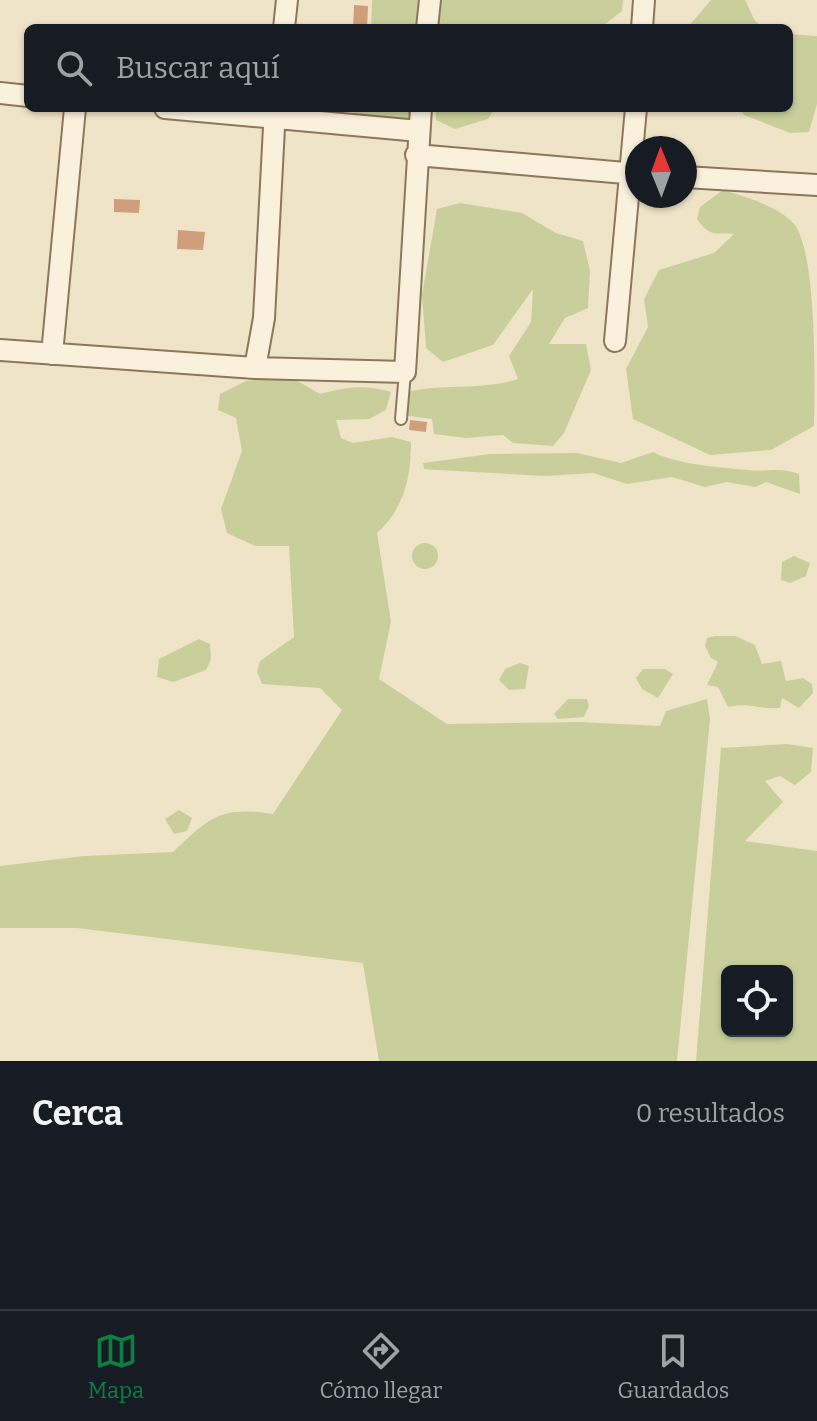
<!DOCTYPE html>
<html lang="es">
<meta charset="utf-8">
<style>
:root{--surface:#171b24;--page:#242831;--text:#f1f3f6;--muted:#9ea1a6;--line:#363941;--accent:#0b8043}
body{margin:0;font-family:Bitter,serif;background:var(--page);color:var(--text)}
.controls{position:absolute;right:24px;bottom:24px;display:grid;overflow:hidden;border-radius:12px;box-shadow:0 2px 6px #0004}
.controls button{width:72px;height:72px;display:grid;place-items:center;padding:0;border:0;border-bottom:2px solid var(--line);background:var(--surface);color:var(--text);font:40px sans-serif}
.compass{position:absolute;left:625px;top:136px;width:72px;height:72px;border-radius:50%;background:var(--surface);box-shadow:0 2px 6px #0004;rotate:359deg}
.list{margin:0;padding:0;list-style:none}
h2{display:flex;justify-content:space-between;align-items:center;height:104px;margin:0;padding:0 32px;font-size:34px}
h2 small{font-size:26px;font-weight:400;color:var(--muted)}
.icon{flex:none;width:44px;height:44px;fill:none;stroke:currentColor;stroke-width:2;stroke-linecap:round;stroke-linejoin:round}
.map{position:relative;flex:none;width:817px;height:1061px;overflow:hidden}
.search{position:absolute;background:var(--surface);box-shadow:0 2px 6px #0004;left:24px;right:24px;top:24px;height:88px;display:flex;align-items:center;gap:20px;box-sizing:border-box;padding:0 28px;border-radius:12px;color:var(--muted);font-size:30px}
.sheet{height:248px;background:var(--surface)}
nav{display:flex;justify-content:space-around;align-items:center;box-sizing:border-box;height:112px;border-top:2px solid var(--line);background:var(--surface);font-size:22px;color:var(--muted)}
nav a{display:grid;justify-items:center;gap:4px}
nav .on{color:var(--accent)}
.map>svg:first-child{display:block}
</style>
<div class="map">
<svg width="817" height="1061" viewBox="0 0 817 1061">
<rect width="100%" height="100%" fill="#f0e4c8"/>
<path fill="#c9cf9b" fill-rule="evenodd" d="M372,0H418V28H371Z
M439,0H623L622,11L600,28H438Z
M711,0H745L755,21L764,28H687Z
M789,34L817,36V104L809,132L790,133L744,115L740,108H789Z
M355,108H413L407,130L364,131L353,113Z
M435,108H495L488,119L455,129L436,120Z
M723,190C746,197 779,206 795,225C817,257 815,383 814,426L771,450L710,455L633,419L626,369L648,327L644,299L659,270L714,253L734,234C716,233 709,237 697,219L700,207Z
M460,203L522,213L556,233L583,241L590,271L588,308L565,318L549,344H586L591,370L564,433L553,446L513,443L503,435L466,438L434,434L432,419L408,416L402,411L407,392C444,383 482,391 518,379L509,356L531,322L533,289L493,345L443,362L426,348L422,295L437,209Z
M289,376L320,394C346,387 365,384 391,392L386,410L369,419L336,420L341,438L353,443L392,437L411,442C411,477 404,509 377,533L391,622L379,679L447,724L581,722L660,726L666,711L707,699L710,719L677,1061H379L363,963L77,928H0V866L84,856L173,852C210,817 220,806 273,814L342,710L320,688L262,684L257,672L260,661L294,637L289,546H255L227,533L221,509L242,451L236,418L218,410L220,394L246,381Z
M653,452C675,464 722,468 748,470C766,472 780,467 799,474L800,494L766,482L755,487L727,482L705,487L672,477L627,484L593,473L545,476L438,470L424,469L423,463L490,454L577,453L621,463Z
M412 556a13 13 0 1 1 26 0a13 13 0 1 1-26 0Z
M794,556L810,563L806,576L790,583L781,580L782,562Z
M715,636H735L755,645L762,664L781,661L786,681L803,678L812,684L813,693L799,708L782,698L780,708C761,710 747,702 728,707L718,687L707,685L718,662L711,658L705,646L707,638Z
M199,639L210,644L211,659L206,670L173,682L157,677L159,659Z
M520,663L529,666L525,689L509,690L499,680L505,669Z
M643,669H665L673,674L658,698L642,689L636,678Z
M568,699H587L589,706L584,717L558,719L554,714Z
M787,744L813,748L811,772L795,785L780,776L765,781L783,802L745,841L817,851V1061H696L721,748ZM727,971H787V1031H727Z
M179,810L192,818L187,831L174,834L165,819Z"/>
<path fill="#cf9f7d" d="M354,5L368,6L367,28H353Z
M114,199L140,200L139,213L114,212Z
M178,230L205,232L203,250L177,249Z
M410,420L427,422L426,432L409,430Z"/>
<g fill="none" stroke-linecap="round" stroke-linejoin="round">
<defs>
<path id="service" d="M401,419L405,372"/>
<path id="minor" d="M284,28L287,0
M427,28L430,0
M642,28L644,0
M0,93L28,96
M165,108L419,131
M416,155L637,174
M685,177L817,185
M615,341L636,108
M0,350L255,368L405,372L421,108
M52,354L75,108
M255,368L264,318L275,108"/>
</defs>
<use href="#service" stroke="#8d765c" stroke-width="14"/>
<use href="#minor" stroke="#8d765c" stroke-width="24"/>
<use href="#service" stroke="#faf1dc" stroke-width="10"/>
<use href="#minor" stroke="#faf1dc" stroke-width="20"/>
</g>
</svg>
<div class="controls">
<button><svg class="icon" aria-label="locate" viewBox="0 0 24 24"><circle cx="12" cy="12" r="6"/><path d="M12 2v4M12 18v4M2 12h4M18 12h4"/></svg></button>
</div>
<svg class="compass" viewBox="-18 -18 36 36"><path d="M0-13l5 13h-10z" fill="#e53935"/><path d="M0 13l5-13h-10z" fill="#9ea1a6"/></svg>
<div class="search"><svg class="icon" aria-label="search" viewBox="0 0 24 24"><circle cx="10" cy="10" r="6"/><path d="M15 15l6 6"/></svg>Buscar aquí</div>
</div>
<section class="sheet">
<h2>Cerca<small>0 resultados</small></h2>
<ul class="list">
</ul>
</section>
<nav>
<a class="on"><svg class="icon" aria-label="map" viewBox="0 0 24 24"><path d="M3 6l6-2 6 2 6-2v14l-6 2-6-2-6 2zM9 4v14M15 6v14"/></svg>Mapa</a>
<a><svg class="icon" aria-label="directions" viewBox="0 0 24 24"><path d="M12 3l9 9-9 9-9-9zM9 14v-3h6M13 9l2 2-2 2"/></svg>Cómo llegar</a>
<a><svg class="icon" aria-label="saved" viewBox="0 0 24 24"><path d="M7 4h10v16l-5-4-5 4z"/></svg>Guardados</a>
</nav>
